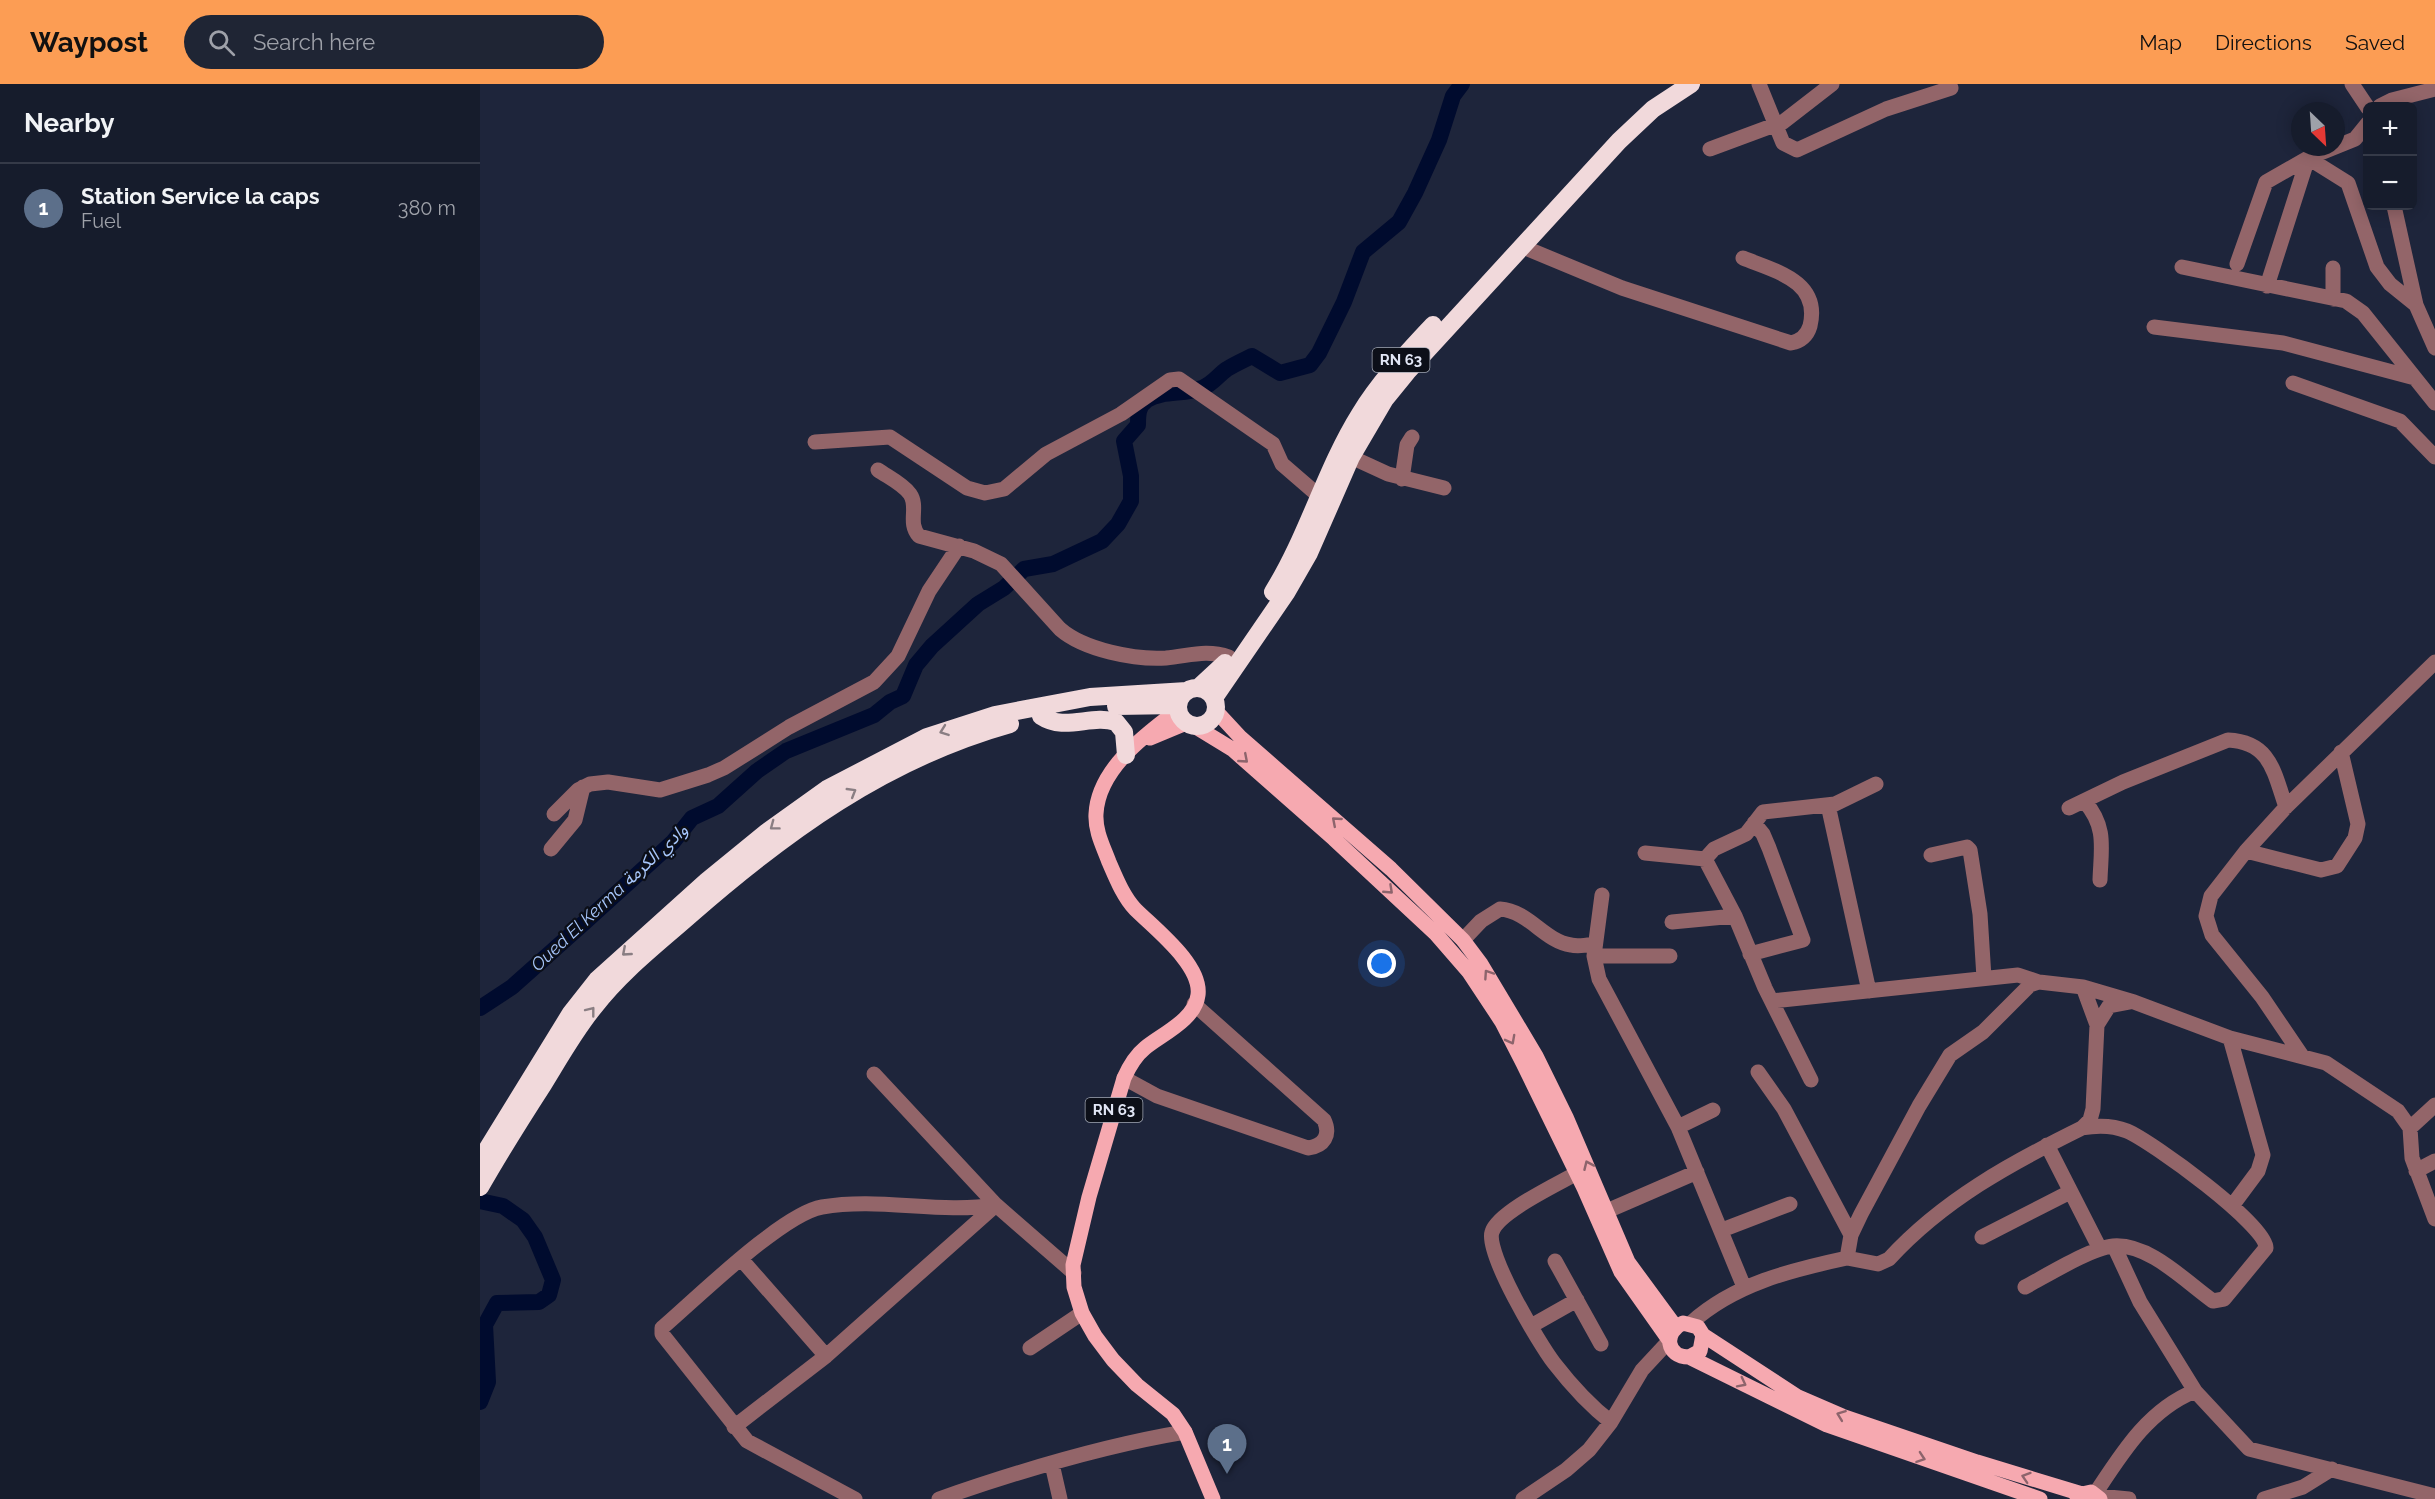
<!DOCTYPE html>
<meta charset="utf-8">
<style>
:root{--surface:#161c2c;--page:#1f2534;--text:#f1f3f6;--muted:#9ea1a9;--line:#353a48;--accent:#fc9d54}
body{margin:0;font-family:Raleway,"Noto Sans Arabic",sans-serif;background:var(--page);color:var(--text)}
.controls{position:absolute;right:18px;top:18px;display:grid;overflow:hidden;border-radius:9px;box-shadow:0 3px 15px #0003}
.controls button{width:54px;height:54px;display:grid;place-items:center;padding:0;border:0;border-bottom:2px solid var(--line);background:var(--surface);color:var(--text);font:30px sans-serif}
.compass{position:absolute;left:1811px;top:18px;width:54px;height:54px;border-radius:50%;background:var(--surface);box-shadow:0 3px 15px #0003;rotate:155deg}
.you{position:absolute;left:902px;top:880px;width:21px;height:21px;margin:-15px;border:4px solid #fff;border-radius:50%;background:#1a73e8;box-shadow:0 0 0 9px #1a73e833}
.badge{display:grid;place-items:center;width:39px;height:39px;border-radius:50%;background:var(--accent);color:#fff;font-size:20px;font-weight:700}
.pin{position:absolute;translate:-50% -50px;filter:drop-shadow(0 2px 3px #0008)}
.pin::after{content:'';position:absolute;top:32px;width:21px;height:18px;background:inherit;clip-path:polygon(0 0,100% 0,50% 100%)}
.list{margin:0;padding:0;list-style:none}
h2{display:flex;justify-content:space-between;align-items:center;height:78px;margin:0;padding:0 24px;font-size:26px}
h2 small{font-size:20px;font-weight:400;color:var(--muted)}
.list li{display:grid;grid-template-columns:39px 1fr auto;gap:18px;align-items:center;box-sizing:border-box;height:90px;padding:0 24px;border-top:2px solid var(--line)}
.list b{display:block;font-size:22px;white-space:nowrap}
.list p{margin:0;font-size:20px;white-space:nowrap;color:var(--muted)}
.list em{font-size:20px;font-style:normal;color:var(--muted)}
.icon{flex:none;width:33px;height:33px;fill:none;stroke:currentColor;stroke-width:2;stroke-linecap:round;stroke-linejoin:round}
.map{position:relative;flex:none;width:1955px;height:1415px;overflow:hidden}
header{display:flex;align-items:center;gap:36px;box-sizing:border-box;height:84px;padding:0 30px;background:var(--accent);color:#111}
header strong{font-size:28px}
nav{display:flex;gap:33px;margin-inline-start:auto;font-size:21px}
.search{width:420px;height:54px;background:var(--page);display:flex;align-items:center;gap:15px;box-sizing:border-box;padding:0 21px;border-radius:33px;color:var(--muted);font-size:22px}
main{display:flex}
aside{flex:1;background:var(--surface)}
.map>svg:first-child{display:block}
</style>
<header>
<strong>Waypost</strong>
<div class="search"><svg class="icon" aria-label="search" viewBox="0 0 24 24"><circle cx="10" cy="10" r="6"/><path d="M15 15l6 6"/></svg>Search here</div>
<nav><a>Map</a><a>Directions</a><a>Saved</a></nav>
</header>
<main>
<aside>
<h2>Nearby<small></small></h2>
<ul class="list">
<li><span class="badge" style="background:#5c6f8a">1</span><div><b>Station Service la caps</b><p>Fuel</p></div><em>380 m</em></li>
</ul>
</aside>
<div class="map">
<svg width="1955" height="1415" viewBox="0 0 1955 1415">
<rect width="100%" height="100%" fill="#1e253b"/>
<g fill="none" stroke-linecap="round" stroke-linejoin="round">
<path stroke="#000b2e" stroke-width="16" d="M0,924L32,903L105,838L193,758L212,734L238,722L277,687L306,667L394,631L410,618L423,612L436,581L452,562L498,520L524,504L544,485L573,480L622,457L638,440L651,417V392L644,357L658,341C658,331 658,322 667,316C683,306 704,311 722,304C733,300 738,291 747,285C755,280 764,276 772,272L800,289L830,281L839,269L864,218L883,168L919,138L935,109L959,56L973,12L982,0
M0,1117L23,1122L43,1136L55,1153L73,1196L69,1211L59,1218L17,1219L5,1241L8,1298L0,1318"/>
<path stroke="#936569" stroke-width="15" d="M1279,0L1303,59L1317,66L1406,25L1471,4
M1872,0L1888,24
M1900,22L1912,16L1955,5
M1230,65L1303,38L1352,0
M1914,122L1936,221L1955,264
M1043,163L1142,204L1311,259C1321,257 1327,252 1330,242C1341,197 1295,187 1263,174
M1757,180L1786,98L1828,74L1875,55L1888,39
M1702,183L1866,217L1883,229L1955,319
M1787,202L1828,74L1868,99L1897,183L1910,200L1936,221
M1853,215V184
M1674,243L1803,259L1935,294
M1813,299L1920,337L1955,373
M335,358L410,353L487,404L505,409L524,405L566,370L641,330L690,296L699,295L793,360L802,380L839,412
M871,373L908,390L964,404
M398,386C408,393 423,400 430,410C439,423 427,439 439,452L494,467L521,480L580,545C604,566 655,576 686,574C709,572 726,565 749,573
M922,395L927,361L932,353
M1605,718C1627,743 1621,765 1620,796
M1348,721L1389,907
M1589,724L1643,698L1748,656C1791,658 1794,689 1806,723
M74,730L98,706L110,700L128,698L180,706L228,691L244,684L309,643L394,598L418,572L449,507L479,462
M71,765L95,736L103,703
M1766,767L1841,786L1857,782L1875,754L1878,740L1861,668
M1165,769L1225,775L1255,832
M1451,771L1487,763L1490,766L1500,830L1504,894
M1225,775L1234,765L1266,750L1283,728L1355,720L1396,700
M1122,811L1114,872L1119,895L1198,1043L1264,1203
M1192,838L1255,832L1285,904L1331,996
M983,856L1001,837L1020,825C1049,827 1064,857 1091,861C1098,863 1108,861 1115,860
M1270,870L1323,856L1289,764L1283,750L1274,739
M1114,872H1190
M1603,903L1617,941L1629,922L1650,918
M1292,917L1538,891L1559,898L1603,903L1654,918L1750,954L1846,979L1918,1027L1930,1044L1932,1074L1955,1135
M1750,954L1783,1071L1778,1087L1752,1122
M1822,972L1782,913L1732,851L1726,832L1731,812L1766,767L1806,723L1955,578
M1278,988L1304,1025L1371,1151
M644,994L677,1012L828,1064C844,1062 851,1051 844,1036L714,920
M1198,1043L1233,1026
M1930,1044L1955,1021
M1567,1061L1620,1165
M1936,1087L1955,1077
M1097,1089C1078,1100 1018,1128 1012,1148C1005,1169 1060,1261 1074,1279C1091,1301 1109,1321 1131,1338
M1127,1127L1217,1088
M1242,1146L1310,1120
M1502,1153L1590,1108
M1634,1162L1660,1218L1715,1307L1769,1365L1955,1412
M1367,1174L1398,1180L1409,1175C1463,1116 1531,1079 1602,1044L1610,1036L1613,1025L1617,941
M261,1175L346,1272
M1075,1177L1121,1260
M1545,1203C1566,1192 1611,1164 1633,1162C1669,1159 1706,1198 1733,1217L1744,1215L1786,1164C1787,1141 1671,1057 1647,1047C1632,1041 1618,1041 1602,1044
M1211,1239C1254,1200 1311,1186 1367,1174L1371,1151L1381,1130L1439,1022L1470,971L1503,948L1550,901L1559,898
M1051,1242L1097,1216
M550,1264L602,1229
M254,1343L346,1272L516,1121L394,990
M572,1380L580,1415
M1615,1410C1642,1369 1668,1326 1715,1307
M1618,1412L1649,1415
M375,1415L267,1357L182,1250V1244C216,1215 302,1130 342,1123C400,1113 458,1130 516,1121L594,1189
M459,1415C539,1387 621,1362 705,1348
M1043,1415L1086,1386L1109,1366L1131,1338L1162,1286L1189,1257
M1784,1415L1823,1403L1852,1385"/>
<path stroke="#f6a9b0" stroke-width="15" d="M698,626C665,651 618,685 616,730C615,747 623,762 629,778C636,794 643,812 655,825C675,845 722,881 718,911C715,936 682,950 665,964C655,972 649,983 644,994L609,1113L593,1181L594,1203L602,1229L615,1252L633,1276L657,1301L693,1330L705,1348L733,1415
M736,627L761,654L911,785L983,856L1001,880L1056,972L1086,1033L1148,1178L1195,1242
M716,643L752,665L854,755L956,850L989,888L1022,938L1043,979L1104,1104L1141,1188L1189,1256
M670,654L706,639
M1223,1251L1318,1313L1362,1332L1497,1378L1602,1410
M1209,1273L1220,1267L1223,1251L1218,1243L1203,1239C1183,1248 1186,1273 1209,1273L1347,1341L1560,1415
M1597,1415L1602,1410L1611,1408L1620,1415"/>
<path stroke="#f1d9db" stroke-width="18" d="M793,508C828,452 845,386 880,330C900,297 927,269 953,241
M698 623a19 19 0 1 1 38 0a19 19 0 1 1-38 0Z
M718,604L745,579
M734,614L806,509L829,469L871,373L905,315L927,288L1139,57L1173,25L1211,0
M636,622L698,621
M561,632C585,648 611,630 636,638L644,648L646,671
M0,1077L91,929L117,896L227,797L287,748L347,705L447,653L515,631L610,613L707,607
M0,1103C20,1068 42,1033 64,999C80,973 95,946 114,923C141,888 176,861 209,832C305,748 405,675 530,640"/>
</g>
<defs><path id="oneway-chevron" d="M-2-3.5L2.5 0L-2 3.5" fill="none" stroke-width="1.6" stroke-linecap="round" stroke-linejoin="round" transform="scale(1.5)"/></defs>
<g stroke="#8a7e83">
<use href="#oneway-chevron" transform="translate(464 647) rotate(160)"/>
<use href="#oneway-chevron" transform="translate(372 708) rotate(-31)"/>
<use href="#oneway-chevron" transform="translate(294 742) rotate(143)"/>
<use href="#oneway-chevron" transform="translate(146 868) rotate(139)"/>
<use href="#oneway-chevron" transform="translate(111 927) rotate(-52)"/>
</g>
<g stroke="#8d646c">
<use href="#oneway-chevron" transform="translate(764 675) rotate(41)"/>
<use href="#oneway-chevron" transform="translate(856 737) rotate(-139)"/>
<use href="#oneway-chevron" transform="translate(909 806) rotate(43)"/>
<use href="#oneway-chevron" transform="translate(1008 890) rotate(-124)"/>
<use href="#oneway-chevron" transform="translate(1031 956) rotate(62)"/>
<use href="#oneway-chevron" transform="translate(1108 1081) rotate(-114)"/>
<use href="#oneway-chevron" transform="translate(1262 1299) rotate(27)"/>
<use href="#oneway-chevron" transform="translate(1361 1331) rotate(-159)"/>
<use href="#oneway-chevron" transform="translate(1441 1374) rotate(19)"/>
<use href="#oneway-chevron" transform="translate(1546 1393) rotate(-162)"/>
</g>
<g text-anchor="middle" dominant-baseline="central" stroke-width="4.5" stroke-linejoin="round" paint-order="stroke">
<g fill="#0c0f18" stroke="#a1a6b3" stroke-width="1.5">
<rect x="892.5" y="264" width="57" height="24" rx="4.5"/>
<rect x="605.5" y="1014" width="57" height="24" rx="4.5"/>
</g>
<g font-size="15" font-weight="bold" fill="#e1e6f5">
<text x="921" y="276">RN 63</text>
<text x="634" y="1026">RN 63</text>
</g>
<g font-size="18" font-style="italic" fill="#a7c6fb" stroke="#0c0f18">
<text transform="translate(129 813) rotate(-43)">Oued El Kerma وادي الكرمة</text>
</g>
</g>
</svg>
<div class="controls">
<button>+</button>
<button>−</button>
</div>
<svg class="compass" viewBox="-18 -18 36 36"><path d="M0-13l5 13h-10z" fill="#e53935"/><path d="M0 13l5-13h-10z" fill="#9ea1a9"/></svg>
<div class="you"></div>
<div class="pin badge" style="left:747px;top:1390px;background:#5c6f8a">1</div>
</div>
</main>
